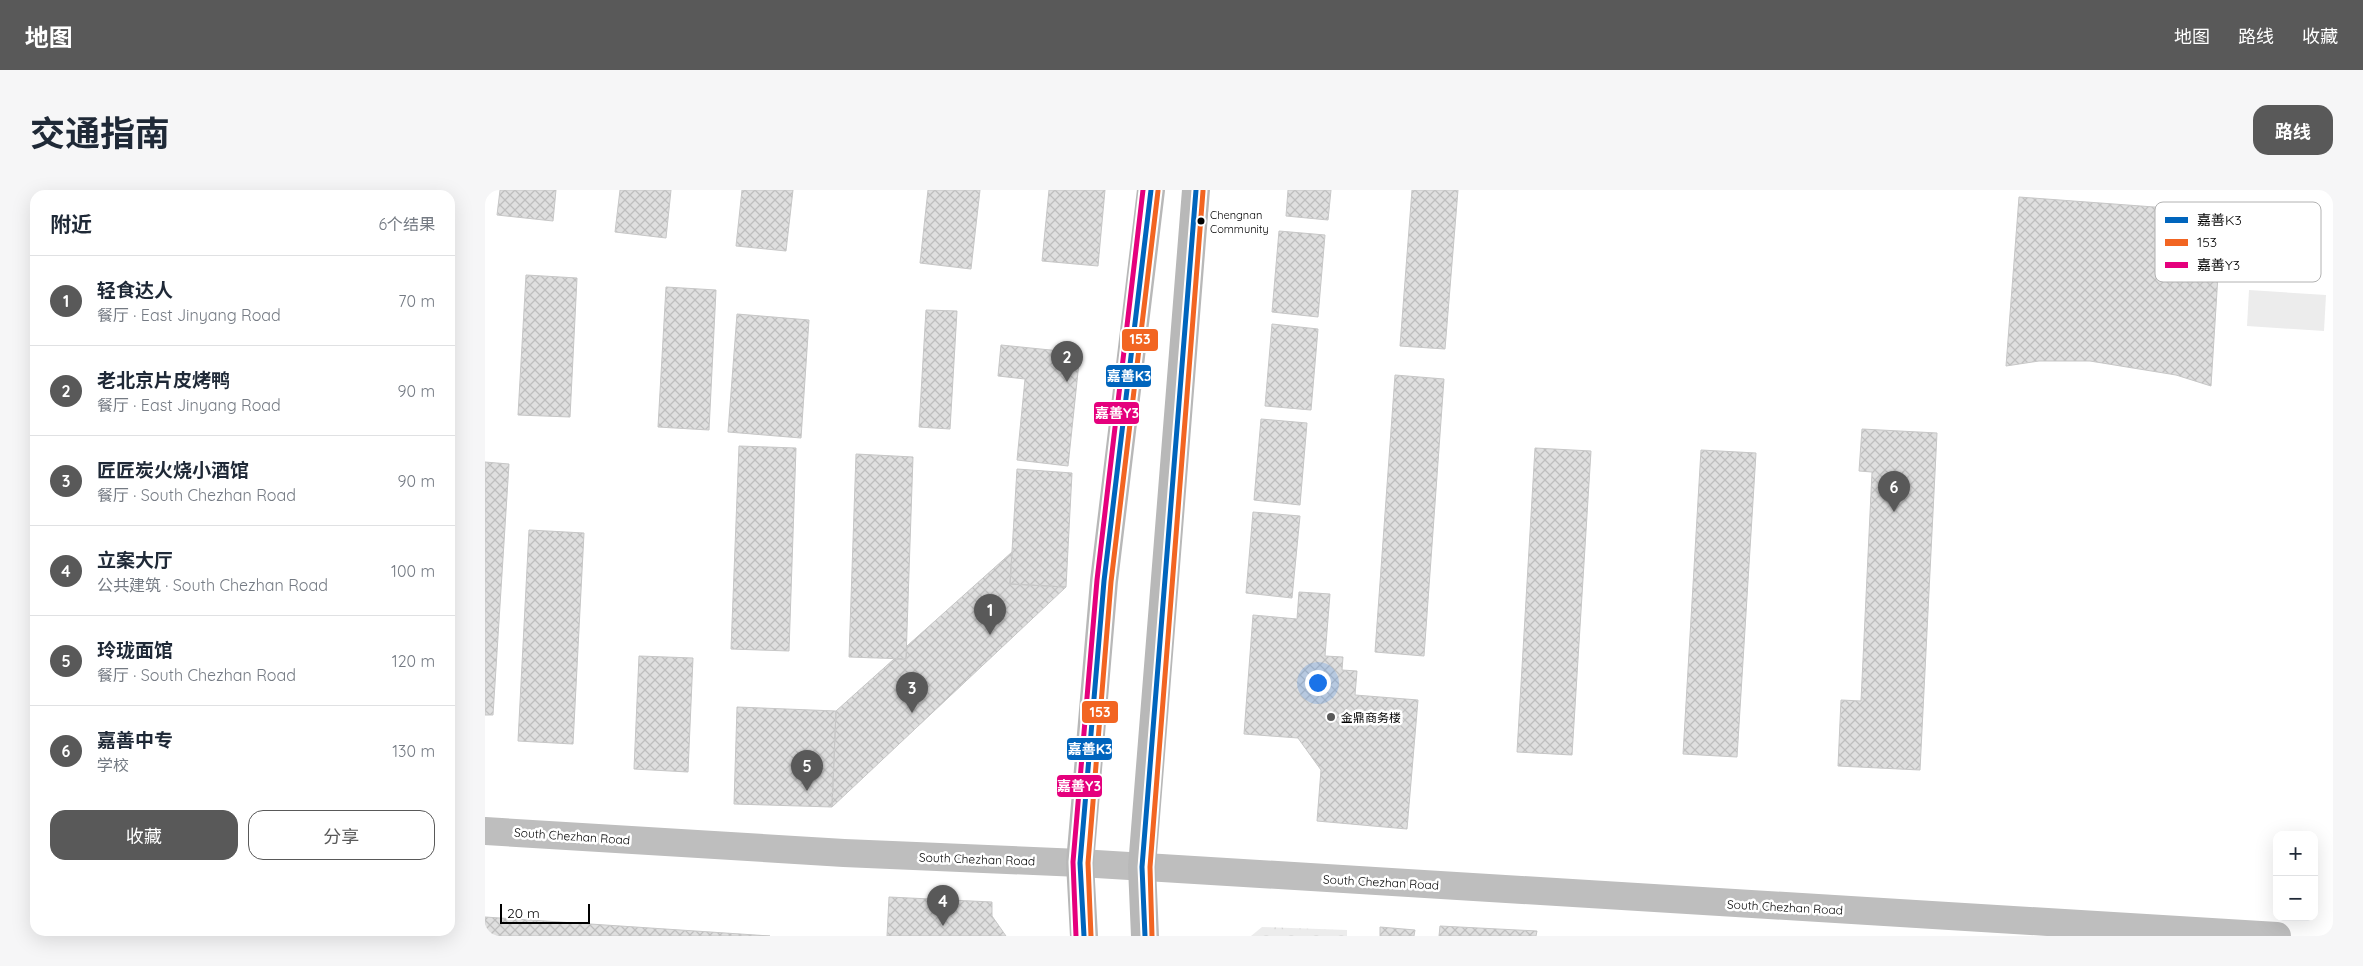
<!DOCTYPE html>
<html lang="zh">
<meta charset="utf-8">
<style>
:root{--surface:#fff;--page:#f6f6f7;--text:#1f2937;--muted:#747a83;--line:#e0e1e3;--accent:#595959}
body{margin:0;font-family:Quicksand,"Noto Sans SC",sans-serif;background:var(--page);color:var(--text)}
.controls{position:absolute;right:15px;bottom:15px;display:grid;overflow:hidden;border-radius:10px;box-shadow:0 5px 20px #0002}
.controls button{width:45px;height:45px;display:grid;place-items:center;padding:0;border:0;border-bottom:1px solid var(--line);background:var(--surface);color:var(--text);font:25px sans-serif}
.scale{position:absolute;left:15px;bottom:12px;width:90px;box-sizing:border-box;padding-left:5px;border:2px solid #000;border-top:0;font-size:14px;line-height:18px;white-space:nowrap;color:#000;-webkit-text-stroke:4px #fff;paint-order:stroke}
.you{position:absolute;left:832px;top:492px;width:18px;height:18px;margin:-12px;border:4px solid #fff;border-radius:50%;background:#1a73e8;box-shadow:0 0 0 8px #1a73e833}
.badge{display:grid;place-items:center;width:32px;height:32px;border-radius:50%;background:var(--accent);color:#fff;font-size:16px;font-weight:700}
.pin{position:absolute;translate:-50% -41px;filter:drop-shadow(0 1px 2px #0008)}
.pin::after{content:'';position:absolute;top:26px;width:18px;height:15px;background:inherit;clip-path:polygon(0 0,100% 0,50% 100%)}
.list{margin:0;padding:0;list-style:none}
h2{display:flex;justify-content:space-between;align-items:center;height:65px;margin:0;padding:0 20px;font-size:21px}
h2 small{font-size:16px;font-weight:400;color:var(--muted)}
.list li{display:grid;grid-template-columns:32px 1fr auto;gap:15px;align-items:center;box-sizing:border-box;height:90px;padding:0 20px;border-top:1px solid var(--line)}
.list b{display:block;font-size:19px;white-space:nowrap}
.list p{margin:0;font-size:16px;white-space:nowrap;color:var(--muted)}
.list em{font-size:16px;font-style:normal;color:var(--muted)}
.actions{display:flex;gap:10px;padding:15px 20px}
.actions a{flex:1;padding:11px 0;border:1px solid var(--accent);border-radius:15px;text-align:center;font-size:18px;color:var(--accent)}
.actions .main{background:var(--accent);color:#fff}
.map{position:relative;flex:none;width:1848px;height:746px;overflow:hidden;border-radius:15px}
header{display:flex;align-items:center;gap:30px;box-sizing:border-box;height:70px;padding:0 25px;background:var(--accent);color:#fff}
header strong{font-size:24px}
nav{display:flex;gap:28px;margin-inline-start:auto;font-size:18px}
.intro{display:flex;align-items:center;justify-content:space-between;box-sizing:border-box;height:120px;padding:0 30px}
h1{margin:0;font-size:35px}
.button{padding:12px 22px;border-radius:15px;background:var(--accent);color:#fff;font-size:18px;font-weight:700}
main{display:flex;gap:30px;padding:0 30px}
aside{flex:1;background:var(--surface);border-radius:15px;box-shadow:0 5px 20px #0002}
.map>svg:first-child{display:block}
</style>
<header>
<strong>地图</strong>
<nav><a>地图</a><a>路线</a><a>收藏</a></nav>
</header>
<div class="intro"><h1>交通指南</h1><a class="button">路线</a></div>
<main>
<aside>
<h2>附近<small>6个结果</small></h2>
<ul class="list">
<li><span class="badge">1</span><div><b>轻食达人</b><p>餐厅 · East Jinyang Road</p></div><em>70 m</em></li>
<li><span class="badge">2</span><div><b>老北京片皮烤鸭</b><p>餐厅 · East Jinyang Road</p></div><em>90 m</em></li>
<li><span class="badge">3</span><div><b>匠匠炭火烧小酒馆</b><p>餐厅 · South Chezhan Road</p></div><em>90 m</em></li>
<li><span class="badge">4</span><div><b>立案大厅</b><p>公共建筑 · South Chezhan Road</p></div><em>100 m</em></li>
<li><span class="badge">5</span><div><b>玲珑面馆</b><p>餐厅 · South Chezhan Road</p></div><em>120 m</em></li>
<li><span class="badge">6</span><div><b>嘉善中专</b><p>学校</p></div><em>130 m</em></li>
</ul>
<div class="actions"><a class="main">收藏</a><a>分享</a></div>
</aside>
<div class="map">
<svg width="1848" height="746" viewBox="0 0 1848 746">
<defs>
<pattern id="park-crowns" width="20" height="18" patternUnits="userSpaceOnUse" patternTransform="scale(1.25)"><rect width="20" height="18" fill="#ececec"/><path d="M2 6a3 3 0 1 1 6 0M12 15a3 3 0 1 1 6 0" fill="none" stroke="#c9c9c9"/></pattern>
<pattern id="building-cross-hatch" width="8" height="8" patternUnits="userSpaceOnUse" patternTransform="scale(1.25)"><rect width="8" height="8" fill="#dfdfdf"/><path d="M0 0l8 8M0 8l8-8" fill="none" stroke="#bebebe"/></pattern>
</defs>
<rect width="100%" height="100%" fill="#fff"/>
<path fill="url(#park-crowns)" d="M777,737L862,740V746H766Z"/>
<path fill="#ececec" d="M1764,100L1841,105L1839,141L1762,136Z"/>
<path fill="url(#building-cross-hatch)" stroke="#c7c7c7" d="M15,0H71L68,31L12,25Z
M135,0H186L181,48L130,42Z
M257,0H308L301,61L251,56Z
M443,0H495L486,79L435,73Z
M564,0H620L613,76L557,71Z
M803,0H846L843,30L801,26Z
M927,0H973L960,159L915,156Z
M1534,7L1737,22L1726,196L1691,185L1605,171H1554L1521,176Z
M794,41L840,45L833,127L787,122Z
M41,85L92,88L85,227L33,225Z
M181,97L231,100L224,240L173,237Z
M441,120L472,121L465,239L434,237Z
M252,124L324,130L316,248L243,242Z
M787,134L833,139L826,220L780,216Z
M516,155L595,163L583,276L532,270L540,189L513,186Z
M910,185L959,189L939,466L890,462Z
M776,229L822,233L815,315L769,310Z
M1377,239L1452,243L1435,580L1353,576L1356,510L1376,511L1387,282L1374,281Z
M254,256L311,258L304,461L246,459Z
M1050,258L1106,261L1087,565L1032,562Z
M1216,260L1271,263L1252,567L1198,564Z
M371,264L428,267L421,469L364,467Z
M0,272L24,274L8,525H0Z
M532,279L587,283L581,397L525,394Z
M768,322L815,326L807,408L761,403Z
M44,340L99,343L88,554L33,551Z
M527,362L525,394L581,397L347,617L351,521L409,469H421L422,456Z
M814,402L845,404L840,466L858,467L857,480L872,481L870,505L933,510L922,639L832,631L836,580L813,548L759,544L768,425L812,429Z
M154,466L208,468L203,582L149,579Z
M252,517L351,521L347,617L249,614Z
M404,707L507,712V726L521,746H402Z
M0,727L285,746H0Z
M955,736L1052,741L1051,746H954Z
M895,737L930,740L929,746H895Z"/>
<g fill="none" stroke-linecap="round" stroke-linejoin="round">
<path stroke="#bebebe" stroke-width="28" d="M0,641L359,663L595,673L1792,746"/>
<path stroke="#b8b8b8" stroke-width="28" d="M599,746L595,673L619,391L666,0
M660,746L657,677L711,0"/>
<defs>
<path id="bus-1" d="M599,746L595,673L619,391L666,0
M660,746L657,677L711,0"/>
<path id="bus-2" d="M606,746L603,673L626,392L673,1
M667,746L665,677L718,1"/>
<path id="bus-3" d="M591,746L588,672L612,390L658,0"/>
</defs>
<use href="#bus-1" stroke="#fff" stroke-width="9"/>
<use href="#bus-2" stroke="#fff" stroke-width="9"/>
<use href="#bus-3" stroke="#fff" stroke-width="9"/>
<use href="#bus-1" stroke="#0065bd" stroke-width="5"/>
<use href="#bus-2" stroke="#f26522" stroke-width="5"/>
<use href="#bus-3" stroke="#e5007d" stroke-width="5"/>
</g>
<circle fill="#000" stroke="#fff" stroke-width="2" cx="716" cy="31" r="4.5"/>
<circle fill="#595959" stroke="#fff" stroke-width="2" cx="846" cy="527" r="5"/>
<g text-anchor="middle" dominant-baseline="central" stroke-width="5" stroke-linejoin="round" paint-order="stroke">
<g font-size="11" fill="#000" stroke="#fff" text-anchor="start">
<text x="725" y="25">Chengnan<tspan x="725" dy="14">Community</tspan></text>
</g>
<g font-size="12" fill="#000" stroke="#fff" text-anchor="start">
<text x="856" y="527">金鼎商务楼</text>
</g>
<g font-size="12" fill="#000" stroke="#fff">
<text transform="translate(87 646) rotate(4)">South Chezhan Road</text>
<text transform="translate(492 669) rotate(2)">South Chezhan Road</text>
<text transform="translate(896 692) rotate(3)">South Chezhan Road</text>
<text transform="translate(1300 717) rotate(3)">South Chezhan Road</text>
</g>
</g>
<rect x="1670" y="12" width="166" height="80" rx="8" fill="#fff" stroke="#b2b2b2" stroke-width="1"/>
<rect x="1680" y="27" width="23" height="6" fill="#0065bd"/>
<rect x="1680" y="49" width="23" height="7" fill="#f26522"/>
<rect x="1680" y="72" width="23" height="6" fill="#e5007d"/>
<g font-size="14" fill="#000">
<text x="1712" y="35">嘉善K3</text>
<text x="1712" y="57">153</text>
<text x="1712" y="80">嘉善Y3</text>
</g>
<g stroke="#fff" stroke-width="2">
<rect x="636" y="138" width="38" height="24" rx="5" fill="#f26522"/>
<rect x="620" y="174" width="47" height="24" rx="5" fill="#0065bd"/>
<rect x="608" y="211" width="47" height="24" rx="5" fill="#e5007d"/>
<rect x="596" y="510" width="38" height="24" rx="5" fill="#f26522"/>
<rect x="581" y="547" width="47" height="24" rx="5" fill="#0065bd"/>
<rect x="571" y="584" width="47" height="24" rx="5" fill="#e5007d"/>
</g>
<g font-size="14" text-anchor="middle" font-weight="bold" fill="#fff">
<text x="655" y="154">153</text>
<text x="644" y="191">嘉善K3</text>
<text x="632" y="228">嘉善Y3</text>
<text x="615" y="527">153</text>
<text x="605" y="564">嘉善K3</text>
<text x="594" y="601">嘉善Y3</text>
</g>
</svg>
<div class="controls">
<button>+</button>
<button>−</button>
</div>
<div class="scale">20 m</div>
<div class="you"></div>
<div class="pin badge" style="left:505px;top:445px">1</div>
<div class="pin badge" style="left:582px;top:192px">2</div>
<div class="pin badge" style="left:427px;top:523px">3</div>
<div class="pin badge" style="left:458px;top:736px">4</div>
<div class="pin badge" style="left:322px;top:601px">5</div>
<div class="pin badge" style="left:1409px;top:322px">6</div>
</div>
</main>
